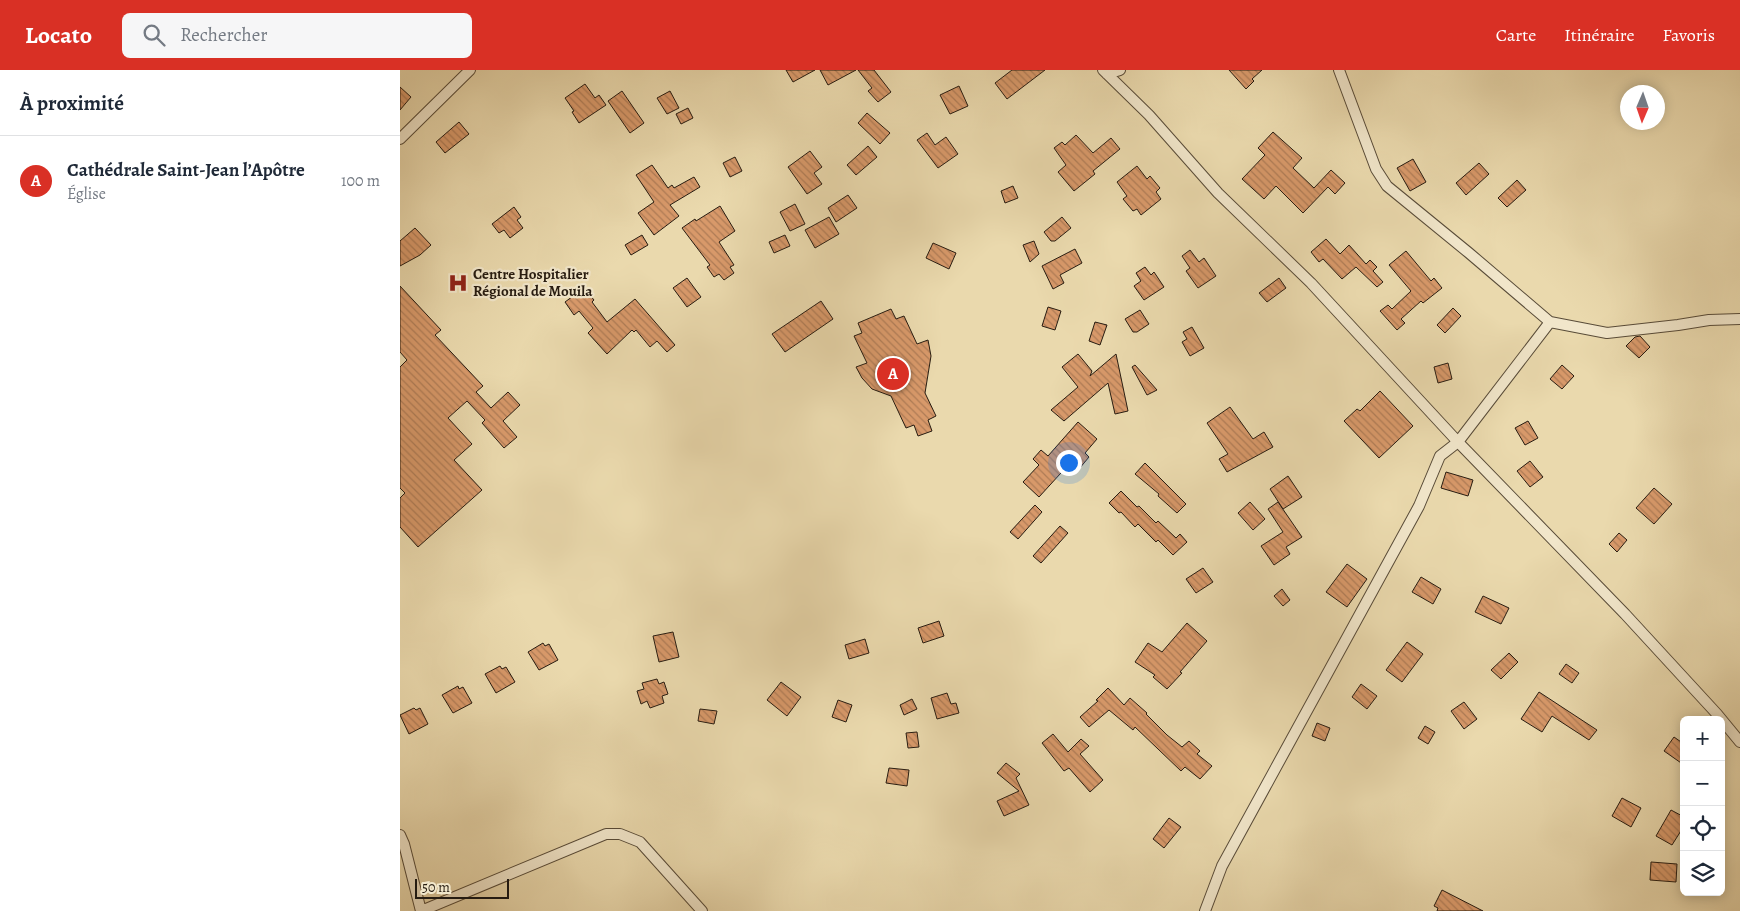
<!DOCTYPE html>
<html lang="fr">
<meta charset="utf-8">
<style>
:root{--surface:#fff;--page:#f6f6f7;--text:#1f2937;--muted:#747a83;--line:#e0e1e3;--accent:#d93025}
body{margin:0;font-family:Alegreya,serif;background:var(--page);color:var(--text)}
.controls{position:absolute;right:15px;bottom:15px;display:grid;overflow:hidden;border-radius:8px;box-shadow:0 2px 12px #0003}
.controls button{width:45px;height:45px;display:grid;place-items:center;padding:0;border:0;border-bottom:1px solid var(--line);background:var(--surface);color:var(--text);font:25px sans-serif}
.compass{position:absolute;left:1220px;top:15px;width:45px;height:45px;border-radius:50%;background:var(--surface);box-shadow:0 2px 12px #0003;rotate:182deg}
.scale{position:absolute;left:15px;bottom:12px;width:94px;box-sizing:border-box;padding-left:5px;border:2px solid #271c11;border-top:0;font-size:14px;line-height:18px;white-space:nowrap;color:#271c11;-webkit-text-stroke:4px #f1e6ca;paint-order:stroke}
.you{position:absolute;left:668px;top:392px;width:18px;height:18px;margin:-12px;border:4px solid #fff;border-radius:50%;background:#1a73e8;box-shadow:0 0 0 8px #1a73e833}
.badge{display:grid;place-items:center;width:32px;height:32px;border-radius:50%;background:var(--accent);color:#fff;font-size:16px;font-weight:700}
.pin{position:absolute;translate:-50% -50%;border:2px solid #fff;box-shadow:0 1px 5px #0006}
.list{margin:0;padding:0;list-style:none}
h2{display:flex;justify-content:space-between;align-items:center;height:65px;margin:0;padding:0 20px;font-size:21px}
h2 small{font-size:16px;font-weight:400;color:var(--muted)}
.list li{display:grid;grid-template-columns:32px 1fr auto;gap:15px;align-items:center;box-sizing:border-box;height:90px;padding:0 20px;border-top:1px solid var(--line)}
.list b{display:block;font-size:19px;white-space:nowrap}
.list p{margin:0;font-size:16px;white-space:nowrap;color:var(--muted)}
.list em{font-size:16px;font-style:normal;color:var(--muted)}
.icon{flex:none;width:28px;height:28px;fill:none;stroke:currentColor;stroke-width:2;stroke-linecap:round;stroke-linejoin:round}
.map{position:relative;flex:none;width:1340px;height:841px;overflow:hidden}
header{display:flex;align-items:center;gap:30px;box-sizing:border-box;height:70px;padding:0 25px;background:var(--accent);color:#fff}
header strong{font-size:24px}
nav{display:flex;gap:28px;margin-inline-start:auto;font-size:18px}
.search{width:350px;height:45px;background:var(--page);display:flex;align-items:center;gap:12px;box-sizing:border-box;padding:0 18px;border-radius:8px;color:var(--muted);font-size:19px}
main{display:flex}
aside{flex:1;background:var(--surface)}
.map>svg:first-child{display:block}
</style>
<header>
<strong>Locato</strong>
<div class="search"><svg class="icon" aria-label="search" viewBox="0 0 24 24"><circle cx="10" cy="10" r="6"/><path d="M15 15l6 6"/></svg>Rechercher</div>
<nav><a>Carte</a><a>Itinéraire</a><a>Favoris</a></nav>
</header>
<main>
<aside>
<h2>À proximité<small></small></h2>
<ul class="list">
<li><span class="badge">A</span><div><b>Cathédrale Saint-Jean l’Apôtre</b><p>Église</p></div><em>100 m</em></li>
</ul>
</aside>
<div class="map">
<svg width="1340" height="841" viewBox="0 0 1340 841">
<defs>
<pattern id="building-back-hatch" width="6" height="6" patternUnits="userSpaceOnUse" patternTransform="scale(1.25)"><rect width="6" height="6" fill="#d8996a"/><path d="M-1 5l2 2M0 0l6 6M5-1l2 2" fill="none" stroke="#af7c56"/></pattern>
</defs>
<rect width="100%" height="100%" fill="#ead9ad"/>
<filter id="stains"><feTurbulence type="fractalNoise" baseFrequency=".004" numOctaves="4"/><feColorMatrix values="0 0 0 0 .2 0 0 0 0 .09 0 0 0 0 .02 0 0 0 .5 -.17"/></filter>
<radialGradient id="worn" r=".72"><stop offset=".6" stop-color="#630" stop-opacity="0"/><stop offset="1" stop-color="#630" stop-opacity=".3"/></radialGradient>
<path fill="url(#building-back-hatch)" stroke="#271c11" d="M386,0H415L393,12Z
M420,0H456L428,15Z
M458,0H474L491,22L478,32L468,21L472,18Z
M612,0H645L607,29L595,13Z
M829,0H862L852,9L854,11L846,19Z
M185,14L195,28L199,25L206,35L179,53L172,42L174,41L165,28Z
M559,16L568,36L550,44L540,25Z
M0,17L11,27L0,40Z
M222,21L244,53L230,63L208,31Z
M270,21L279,38L267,44L257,28Z
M288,38L293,48L281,54L276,44Z
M467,43L490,63L480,74L458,53Z
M59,52L69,64L45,83L36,72Z
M873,62L902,88L893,98L914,118L931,100L945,113L935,124L928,117L903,143L876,116L864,129L842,109L865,85L858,78Z
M527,63L535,75L546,67L558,84L538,98L517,70Z
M676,65L693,83L711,68L720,79L693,101L695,104L674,121L658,102L666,95L654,78L662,72L665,75Z
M468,76L477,87L456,105L447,95Z
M410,81L422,97L414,103L422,114L407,124L388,97Z
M335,87L342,101L330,107L323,93Z
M1013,89L1026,112L1010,121L997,98Z
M1079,93L1089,104L1066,125L1056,113Z
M252,95L268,118L272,115L274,118L294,107L300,117L270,135L279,146L254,165L238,143L254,132L236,105Z
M737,96L747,109L750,106L760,118L756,122L761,129L741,145L737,139L733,141L723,129L727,126L717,112Z
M1117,110L1126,120L1107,137L1098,128Z
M613,116L618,128L605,133L601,121Z
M448,125L457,138L436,152L428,138Z
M395,134L405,154L390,161L380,142Z
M320,136L335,161L319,172L334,195L330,197L334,203L324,210L319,204L314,207L307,197L310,195L282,158L295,149L296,151Z
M114,137L121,147L117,150L123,158L110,168L104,160L99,163L92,154Z
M429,147L439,164L415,178L405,160Z
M662,147L671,158L655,171H651L644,162Z
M15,158L31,175L20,185L0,196V171Z
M242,165L248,175L231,185L225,175Z
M385,165L390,176L374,183L369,172Z
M926,169L940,184L949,175L966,194L970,190L977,197L973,201L983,212L977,217L956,197L942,209L923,189L919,192L911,182Z
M634,171L639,184L630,192L623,175Z
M533,173L556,183L549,199L526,188Z
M675,179L682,193L660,205L664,213L653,219L642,196Z
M790,180L799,192L804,188L816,206L798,218L786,201L790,198L782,186Z
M1006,181L1031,211L1034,208L1042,218L1023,233L1021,231L1001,249L1005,253L997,260L980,241L988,235L992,239L1011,221L989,195Z
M745,197L751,205L754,202L764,217L744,230L734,216L741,211L736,203Z
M287,208L301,227L287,237L273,218Z
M879,208L886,218L867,232L859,223Z
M0,216L41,260L35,265L83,316L76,322L91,338L108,322L120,335L103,351L117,367L104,378L82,353L85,350L67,331L48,348L72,374L54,390L82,420L18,477L0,457V428L5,423L0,418V297L7,290L0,282Z
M184,218L194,230L192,232L207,252L235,229L275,275L267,282L257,271L250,277L236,260L234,262L232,260L207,284L188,263L193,258L179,241L174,245L165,232Z
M421,231L433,249L385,282L372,264Z
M648,237L661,241L655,260L642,256Z
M1053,238L1061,246L1045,263L1037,255Z
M491,239L496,249L504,246L517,274L528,270L531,286L525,323L536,346L528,350L532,361L518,366L514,355L506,358L491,326L472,319L462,308L456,297L467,293L454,266L462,263L458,253Z
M740,240L749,254L737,262H733L725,249Z
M695,252L707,255L700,275L689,271Z
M792,257L804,278L790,286L782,272L787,269L783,262Z
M1240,266L1250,277L1239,288L1226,276L1235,267Z
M678,284L692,301L690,306L716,284L728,341L715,344L708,313L664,351L651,340L678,317L662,297Z
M1048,293L1052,309L1038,313L1034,297Z
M735,295L757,320L747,325L732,297Z
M1162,295L1174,306L1162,319L1150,309Z
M980,321L1013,356L979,388L944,351L957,339L960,341Z
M830,337L853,369L864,362L873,377L827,402L819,389L828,384L807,353Z
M1128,351L1138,368L1125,375L1115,358Z
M678,352L697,369L685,383L689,387L679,399L671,392L639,427L623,412L639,395L633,389L641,380L648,386Z
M1130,391L1143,407L1130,417L1117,401Z
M745,393L786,434L777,443L758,426L759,424L735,404Z
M1046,402L1073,410L1068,426L1041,418Z
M888,406L902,427L883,439L870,419Z
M1254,418L1272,434L1254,454L1236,438Z
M721,421L737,437L739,436L756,453L758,451L776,468L780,464L787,472L773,485L758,470L756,472L738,454L735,457L721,442L719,443L709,433Z
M850,432L865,449L853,460L838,443Z
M878,432L902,467L886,477L890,484L874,495L861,476L883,462L868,439Z
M635,435L642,442L618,469L610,462Z
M660,456L668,463L641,493L633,486Z
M1219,463L1227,470L1217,482L1209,474Z
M947,494L967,509L947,537L926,522Z
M803,498L813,512L796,523L786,509Z
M1021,507L1041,519L1033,534L1012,522Z
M882,519L890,530L883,536L874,526Z
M1083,526L1109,538L1101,554L1075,542Z
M539,551L544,566L523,573L518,558Z
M787,553L807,571L780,602L782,603L767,619L753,607L755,605L735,592L748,573L762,582Z
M273,562L279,587L259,592L253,566Z
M465,569L469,583L449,589L445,575Z
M1007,572L1023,584L1002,612L986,600Z
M143,573L145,576L149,574L158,590L139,600L128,582Z
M1109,583L1118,592L1101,609L1091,600Z
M1166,594L1179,603L1172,613L1159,604Z
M100,596L102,599L106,597L115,612L96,623L85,604Z
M257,609L259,614L264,612L268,624L262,626L264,633L250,638L247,631L241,634L237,621L244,619L242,613Z
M381,612L401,627L387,646L367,630Z
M961,614L977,626L967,639L952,627Z
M58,616L59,619L63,617L72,633L53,643L42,625Z
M708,618L724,635L730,628L747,643L746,644L767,665L782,677L789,671L800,681L797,684L812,696L800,709L785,697L781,701L735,657L733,660L709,640L689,657L680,647L698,631L696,630Z
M1139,622L1197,660L1189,670L1152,646L1142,662L1121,649Z
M547,623L551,634L556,633L559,643L537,649L531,628Z
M512,629L517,639L504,645L500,635Z
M438,630L452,635L446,652L432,647Z
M1064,632L1077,649L1064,659L1051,641Z
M14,638L16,640L20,638L28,654L9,664L0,645Z
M300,639L317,641L314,654L298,651Z
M917,653L930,658L925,671L912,666Z
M1025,656L1035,662L1028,674L1018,668Z
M517,662L519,677L508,678L506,663Z
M653,664L668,682L681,669L689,676L680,684L703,710L690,722L669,698L664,701L642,673Z
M1274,667L1284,674V695L1264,681Z
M606,693L620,704L616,708L629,735L604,746L597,731L619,721L597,703Z
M489,698L509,700L507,716L486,713Z
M1222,728L1241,738L1231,757L1212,746Z
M1271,740L1284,747V756L1272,775L1256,766Z
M769,748L781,757L764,778L753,769Z
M1251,792L1277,794L1276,812L1250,810Z
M1042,820L1083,841H1037L1038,838L1034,836Z"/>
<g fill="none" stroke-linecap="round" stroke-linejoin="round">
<defs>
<path id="street" d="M703,0L749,45L818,123L911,213L1058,372L1225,544L1317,644L1340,672
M939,0L976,99L987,116L1069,183L1150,252L1207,263L1278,255L1309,250L1340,249
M707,4L720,0
M0,69L70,0
M0,765L4,774L21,841
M21,841L206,764H220L240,772L302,841
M805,841L822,796L1019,436L1040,386L1058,372L1150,252"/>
</defs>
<use href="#street" stroke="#584b38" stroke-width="12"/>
<use href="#street" stroke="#f1e6ca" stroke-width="10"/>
</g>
<defs>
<symbol id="hospital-bare" viewBox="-9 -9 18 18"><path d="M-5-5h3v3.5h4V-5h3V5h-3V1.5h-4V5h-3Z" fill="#8f2418" stroke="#f1e6ca" stroke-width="2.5" paint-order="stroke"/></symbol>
</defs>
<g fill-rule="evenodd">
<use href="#hospital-bare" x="44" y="199" width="28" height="28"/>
</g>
<g text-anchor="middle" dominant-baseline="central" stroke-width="4.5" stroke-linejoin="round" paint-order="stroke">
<g font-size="15" font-weight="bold" fill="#271c11" stroke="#f1e6ca" text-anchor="start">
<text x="73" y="204">Centre Hospitalier<tspan x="73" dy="17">Régional de Mouila</tspan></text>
</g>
</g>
<rect width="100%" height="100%" filter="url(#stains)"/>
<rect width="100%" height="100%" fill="url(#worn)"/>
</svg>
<div class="controls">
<button>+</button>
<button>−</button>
<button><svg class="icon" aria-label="locate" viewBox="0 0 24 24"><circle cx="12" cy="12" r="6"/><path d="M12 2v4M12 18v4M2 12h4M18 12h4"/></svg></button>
<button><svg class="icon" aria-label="layers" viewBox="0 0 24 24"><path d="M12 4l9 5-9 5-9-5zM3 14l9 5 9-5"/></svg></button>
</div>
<svg class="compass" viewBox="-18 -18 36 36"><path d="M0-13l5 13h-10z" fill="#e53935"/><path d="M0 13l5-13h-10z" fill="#747a83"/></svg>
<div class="scale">50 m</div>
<div class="you"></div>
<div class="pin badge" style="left:493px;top:304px">A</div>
</div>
</main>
